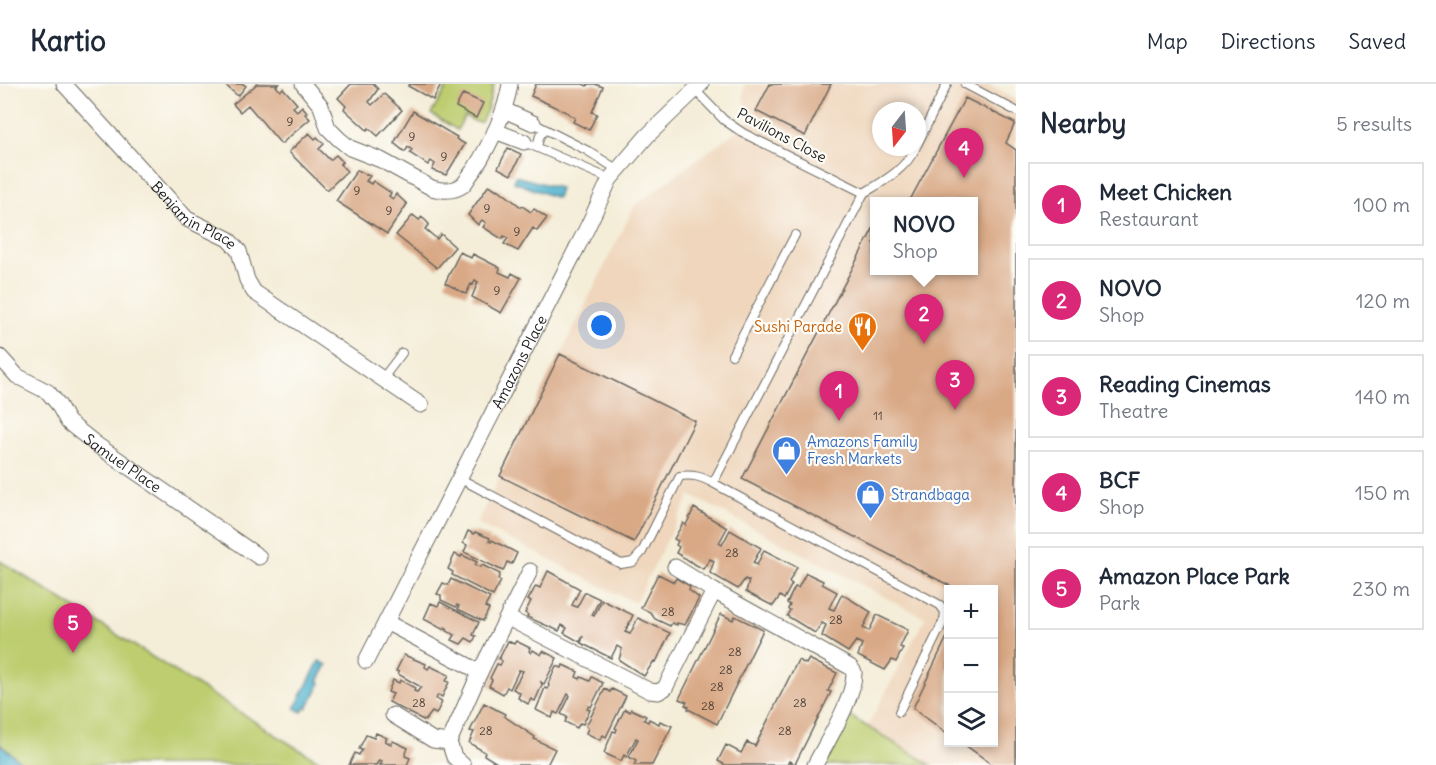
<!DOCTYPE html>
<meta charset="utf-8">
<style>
:root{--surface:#fff;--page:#f2f2f3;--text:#1f2937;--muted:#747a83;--line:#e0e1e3;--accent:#db2777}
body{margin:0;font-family:Delius,sans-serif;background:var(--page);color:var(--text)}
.controls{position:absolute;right:18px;bottom:18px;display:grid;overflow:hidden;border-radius:0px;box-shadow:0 3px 9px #0003}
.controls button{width:54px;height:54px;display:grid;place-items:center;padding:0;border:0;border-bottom:2px solid var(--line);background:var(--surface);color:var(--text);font:30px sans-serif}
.compass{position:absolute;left:872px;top:18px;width:54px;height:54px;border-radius:50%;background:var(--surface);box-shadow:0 3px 9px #0003;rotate:197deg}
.you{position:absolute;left:602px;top:242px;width:21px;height:21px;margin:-15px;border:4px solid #fff;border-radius:50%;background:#1a73e8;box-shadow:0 0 0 9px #1a73e833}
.badge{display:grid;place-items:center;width:39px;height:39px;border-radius:50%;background:var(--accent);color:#fff;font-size:20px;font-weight:700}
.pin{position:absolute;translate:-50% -50px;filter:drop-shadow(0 2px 3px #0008)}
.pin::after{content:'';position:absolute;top:32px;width:21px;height:18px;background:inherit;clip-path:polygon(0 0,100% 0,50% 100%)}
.popup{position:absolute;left:870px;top:113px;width:108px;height:78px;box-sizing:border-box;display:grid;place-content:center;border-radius:0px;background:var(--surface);filter:drop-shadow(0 2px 4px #0005);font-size:20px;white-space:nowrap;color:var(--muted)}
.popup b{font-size:22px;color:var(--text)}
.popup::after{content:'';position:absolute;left:50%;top:100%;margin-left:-12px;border:12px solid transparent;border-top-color:var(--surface)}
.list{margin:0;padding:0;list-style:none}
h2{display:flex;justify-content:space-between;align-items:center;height:78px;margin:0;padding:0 24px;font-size:26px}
h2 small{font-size:20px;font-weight:400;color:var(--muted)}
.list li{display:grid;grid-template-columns:39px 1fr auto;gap:18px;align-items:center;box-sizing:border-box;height:84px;margin:0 12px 12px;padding:0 12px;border:2px solid var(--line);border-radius:0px}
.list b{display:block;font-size:22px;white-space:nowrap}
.list p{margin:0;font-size:20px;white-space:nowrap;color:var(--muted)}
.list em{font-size:20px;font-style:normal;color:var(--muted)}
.icon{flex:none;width:33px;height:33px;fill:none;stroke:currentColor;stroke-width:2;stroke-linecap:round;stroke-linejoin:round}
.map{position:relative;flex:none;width:1016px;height:681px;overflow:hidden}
header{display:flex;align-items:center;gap:36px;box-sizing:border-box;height:84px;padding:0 30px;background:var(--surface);border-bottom:2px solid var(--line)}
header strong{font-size:28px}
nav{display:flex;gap:33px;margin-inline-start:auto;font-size:21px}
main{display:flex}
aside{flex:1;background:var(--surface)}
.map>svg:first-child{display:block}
</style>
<header>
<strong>Kartio</strong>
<nav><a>Map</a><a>Directions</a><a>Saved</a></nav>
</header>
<main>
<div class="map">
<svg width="1016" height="681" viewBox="0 0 1016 681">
<rect width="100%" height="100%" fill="#fdfcf7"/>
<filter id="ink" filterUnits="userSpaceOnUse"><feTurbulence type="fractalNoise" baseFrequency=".0167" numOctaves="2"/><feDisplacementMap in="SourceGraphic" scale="12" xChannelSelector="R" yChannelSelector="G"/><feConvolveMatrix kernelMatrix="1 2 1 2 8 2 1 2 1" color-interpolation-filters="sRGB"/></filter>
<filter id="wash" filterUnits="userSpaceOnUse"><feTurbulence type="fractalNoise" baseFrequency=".008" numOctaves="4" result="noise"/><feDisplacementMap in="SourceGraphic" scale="24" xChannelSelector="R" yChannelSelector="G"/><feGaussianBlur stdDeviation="1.35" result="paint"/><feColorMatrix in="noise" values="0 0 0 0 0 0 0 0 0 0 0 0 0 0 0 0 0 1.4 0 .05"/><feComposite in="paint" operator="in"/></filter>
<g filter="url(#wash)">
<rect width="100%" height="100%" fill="#f4edd8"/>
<path fill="#efd6bc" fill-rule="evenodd" d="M745,0H988L1016,16V681H931L868,642L925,534L690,411L635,519L477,439L635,121L750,37L743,12ZM881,27H917V63H881ZM874,118H974V186H874ZM948,506H994V658H948Z"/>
<path fill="#bdcd6f" stroke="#6c7446" stroke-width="1.5" d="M449,0H494L487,26L481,38H476L465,32L457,46L431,30Z
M0,477L295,663L327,681H24L0,660Z
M848,631L931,681H823Z"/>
<path fill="#4eb1cd" stroke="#356674" stroke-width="1.5" d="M515,92L560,104L557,114L514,98Z
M319,577L327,581L318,597L321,599L307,624L305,623L302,628L295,624Z
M0,660L24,681H0Z"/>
<g id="blocks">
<path fill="#d9a986" d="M226,0H243L246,2L238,12L225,1Z
M257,0H279L276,2L280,7L283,4L297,20L293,23L297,27L302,22L307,28L305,30L310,35L281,60L248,21L240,28L233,20Z
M351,0H373L378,5L369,18L372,21L384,10L402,26L378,52L369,44L367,46L344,25L346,22L338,14Z
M410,0H441L433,16L408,2Z
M536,0H583L587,2L588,0H595L603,3L592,28L597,30L589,46L573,38L575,34L566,28L531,12Z
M770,0H831L805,52L756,27Z
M463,10L483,19L476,34L456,23Z
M965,14L1015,39L1006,59L1016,66V681H993L961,658H994V506H958L742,395L874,143V186H974V118H909Z
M413,27L457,53L456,55L465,60L446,91L432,86L435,80L431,77L428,81L410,69L412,66L408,63L405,68L394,59Z
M309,49L315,55L317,53L324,60L319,65L330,76L336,71L343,78L340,80L347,87L327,106L289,68Z
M508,64L521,70L511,91L498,84Z
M357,86L370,92L366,97L371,100L373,97L391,109L389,112L393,115L396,110L407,120L387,150L336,117Z
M489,101L497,106L498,105L521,123L522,122L531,128L534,125L547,134L537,147L533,144L518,167L504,160L508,154L504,152L502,155L483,143L486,139L482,136L478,141L468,131Z
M413,131L419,136L422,133L429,140L425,145L437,155L441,150L455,163L437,184L396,151Z
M460,168L471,174L473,170L500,184L499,188L510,193L512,189L521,194L501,229L472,213L478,198L475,196L473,201L471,200L466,210L445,199Z
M560,270L695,337L634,458L500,392Z
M694,424L727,444L719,459L722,461L730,446L761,464L753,479L757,481L764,466L797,483L789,498L792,500L784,515L780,512L773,522L746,508L749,497L745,495L738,505L710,489L714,477L710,475L703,485L676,469L679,463L676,461L678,457L674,455L683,439L686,441Z
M468,447L474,450L475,448L490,454L489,457L491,458L492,456L517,469L512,480L507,478L503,487L464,468L467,461L463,459Z
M455,470L461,473L462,471L477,478L475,481L480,483L482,481L500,490L498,495L501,497L493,512L452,491L453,488L448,485Z
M548,487L580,505L572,521L577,523L585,508L600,515L592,531L594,532L602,516L633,531L625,548L630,550L638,534L670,549L656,578L654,577L644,592L619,576L622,565L617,562L611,574L581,559L583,552L580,558L564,549L567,544L562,541L559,547L527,533L528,531L525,529L531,517L528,516L536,502L540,504Z
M806,489L823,497L822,500L837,508L829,524L834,526L842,510L871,528L863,544L869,547L877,531L908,546L900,563L903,564L896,578L892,576L885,586L858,572L862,560L856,557L848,568L822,552L826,541L822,539L815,549L787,532L790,526L788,525L790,521L787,519L795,503L798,504Z
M658,490L674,498L676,494L690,502L689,506L699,514L685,541L677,539V541L672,539L670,542L655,535L650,528L641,524Z
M451,495L490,514L485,523L489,525L483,537L458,525L459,522L457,521L456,523L441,516V511L437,510L443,499L448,501Z
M440,518L479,538L473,551L476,552L473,558L466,554L461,560L452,556L455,551L447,547L448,545L445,543L444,546L424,535L431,519L438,522Z
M721,530L733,536L735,532L763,546L717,640L688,625L689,623L685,621L687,618L679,615Z
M948,551V650L913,624Z
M508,557L514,560L516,557L530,564L529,567L531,569L533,566L541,571L543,567L557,574L544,600L541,598L542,601L535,617L531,615L528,620L518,614L520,609L513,605L523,587L519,586L510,605L507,603L503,610L489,602L492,596L490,594L497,580L500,581L502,577L499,575Z
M404,571L426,580L425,583L428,585L430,582L449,591L446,597L449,598L442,613L438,611L436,615L442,618L436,630L432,628L425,637L389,618L393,610L388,608L393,596L399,599L400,596L415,604L414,607L417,608L421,603L398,590L399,588L396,587Z
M809,575L837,589L828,607L831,608L795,680L789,677L787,681H725L718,677L726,661L741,669L747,658L755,662L798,576L806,580Z
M563,581L578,588L576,593L580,595L581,593L590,597L592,593L603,599L591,623L589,622L587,625L590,626L583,640L580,639L577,644L565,638L567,633L561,630L570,612L568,610L558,630L554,628L552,634L536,626L545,604L548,605L549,601L548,600L556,582L562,584Z
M605,605L610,608L612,605L626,612L606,653L603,651L600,656L586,649L588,644L586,642Z
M484,619L505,630L504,632L535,653L534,655L555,665L547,681H500L484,671L485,668L469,659L474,648L470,647Z
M625,625L630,628L631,625L646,632L644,636L648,638L649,635L659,640L660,637L672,642L652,681H634L636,677L629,673L638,655L636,654L626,673L624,671L621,677L604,669L613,647L616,648L617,645L615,644Z
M376,649L387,654L385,657L391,660L393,657L408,664L405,672L410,674L407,681H380L382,677L379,676L376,681H349L355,669L359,671L362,666L359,665L366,651L374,654Z"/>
</g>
</g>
<g filter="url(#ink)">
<use href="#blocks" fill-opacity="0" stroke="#68655e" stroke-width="1.5"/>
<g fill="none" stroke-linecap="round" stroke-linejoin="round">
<defs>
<path id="lane" d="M965,0L1016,27
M695,6L724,36L743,49L864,109
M533,39L588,67L618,86
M524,58L610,95
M917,61L947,0
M537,63L540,51L546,46
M732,271L795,151
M383,294L402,269
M459,394L621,480L633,478L642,468L680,392C693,390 702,393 713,399L940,521L945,528L944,536L899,628
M713,399L864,109C884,97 906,85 916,63"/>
<g id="street">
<path id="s1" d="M64,0L187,135L228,155L239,167L247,196L254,208L421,321"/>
<path d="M303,0L321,22L328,44L339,55L350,64L381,76L432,104C442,107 453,108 463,101C467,97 470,90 474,86C491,59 505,31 510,0"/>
<path d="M504,26L533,39"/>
<path d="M495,47L524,58"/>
<path id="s2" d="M0,273L17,292L48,308L58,320L68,338L97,361L259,473"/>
<path d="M675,483L714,507L850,583L854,588C855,614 827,657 815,681"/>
<path d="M508,534L650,607L658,608L665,604L714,507"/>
<path d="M386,538L480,588"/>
<path id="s3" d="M366,577L587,144L610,95L647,52L701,0"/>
<path d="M393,631L433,656L449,658"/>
<path d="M463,681L454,673L449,658L480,588L530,487"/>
</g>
</defs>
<use href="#lane" stroke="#68655e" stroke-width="10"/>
<use href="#street" stroke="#68655e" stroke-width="17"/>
<use href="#lane" stroke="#fff" stroke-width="8"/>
<use href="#street" stroke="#fff" stroke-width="15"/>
</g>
</g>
<defs>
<symbol id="restaurant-pin" viewBox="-11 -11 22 30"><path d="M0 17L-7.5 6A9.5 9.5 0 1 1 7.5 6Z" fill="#e8710a" stroke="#fdfcf7"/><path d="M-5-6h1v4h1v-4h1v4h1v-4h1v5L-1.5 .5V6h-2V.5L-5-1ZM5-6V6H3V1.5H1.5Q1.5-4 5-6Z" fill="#fff"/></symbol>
<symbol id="shop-pin" viewBox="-11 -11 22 30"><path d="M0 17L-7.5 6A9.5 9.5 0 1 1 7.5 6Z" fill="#3f7fe0" stroke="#fdfcf7"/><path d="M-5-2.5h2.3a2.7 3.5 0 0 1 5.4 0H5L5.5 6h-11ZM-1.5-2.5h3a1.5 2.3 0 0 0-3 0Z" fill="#fff"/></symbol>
</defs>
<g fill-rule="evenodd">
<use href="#restaurant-pin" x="846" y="226" width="33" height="45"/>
<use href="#shop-pin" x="770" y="350" width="33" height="45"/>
<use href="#shop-pin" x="854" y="394" width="33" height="45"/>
</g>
<g text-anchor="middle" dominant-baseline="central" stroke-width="4.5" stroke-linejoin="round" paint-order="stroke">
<g font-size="12" fill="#4b3f36">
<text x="290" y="37">9</text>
<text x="412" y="52">9</text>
<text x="444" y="72">9</text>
<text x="357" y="106">9</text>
<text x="487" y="124">9</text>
<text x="389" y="126">9</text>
<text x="517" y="147">9</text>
<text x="497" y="206">9</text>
<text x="878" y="331">11</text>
<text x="732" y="468">28</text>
<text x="668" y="527">28</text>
<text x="836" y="535">28</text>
<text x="735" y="567">28</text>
<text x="726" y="585">28</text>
<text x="717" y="602">28</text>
<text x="419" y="618">28</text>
<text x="800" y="618">28</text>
<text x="708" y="621">28</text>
<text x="486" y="646">28</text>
<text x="785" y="646">28</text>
</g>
<g font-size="15" fill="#1c1c1c" stroke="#fdfcf7">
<text transform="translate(782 51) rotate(28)">Pavilions Close</text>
<text stroke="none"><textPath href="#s1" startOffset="186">Benjamin Place</textPath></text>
<text stroke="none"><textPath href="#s3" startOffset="336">Amazons Place</textPath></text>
<text stroke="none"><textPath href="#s2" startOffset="165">Samuel Place</textPath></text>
</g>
<g font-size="15" fill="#c56008" stroke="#fdfcf7" text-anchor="end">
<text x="842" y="242">Sushi Parade</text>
</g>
<g font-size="15" fill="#366cbe" stroke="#fdfcf7" text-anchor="start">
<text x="807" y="357">Amazons Family<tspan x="807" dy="17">Fresh Markets</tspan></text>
<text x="891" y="410">Strandbaga</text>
</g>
</g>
</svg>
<div class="controls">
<button>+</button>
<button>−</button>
<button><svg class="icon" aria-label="layers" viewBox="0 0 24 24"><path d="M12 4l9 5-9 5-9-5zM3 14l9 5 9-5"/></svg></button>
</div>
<svg class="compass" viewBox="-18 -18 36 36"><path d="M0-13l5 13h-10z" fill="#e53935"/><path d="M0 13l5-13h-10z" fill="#747a83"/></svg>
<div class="you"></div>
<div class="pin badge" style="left:839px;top:337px">1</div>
<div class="pin badge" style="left:924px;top:260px">2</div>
<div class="popup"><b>NOVO</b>Shop</div>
<div class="pin badge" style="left:955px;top:326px">3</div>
<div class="pin badge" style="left:964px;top:94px">4</div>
<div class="pin badge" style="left:73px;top:569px">5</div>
</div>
<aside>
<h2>Nearby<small>5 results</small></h2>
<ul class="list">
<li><span class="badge">1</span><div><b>Meet Chicken</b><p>Restaurant</p></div><em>100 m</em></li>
<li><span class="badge">2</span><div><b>NOVO</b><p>Shop</p></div><em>120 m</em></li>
<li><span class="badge">3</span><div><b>Reading Cinemas</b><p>Theatre</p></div><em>140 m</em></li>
<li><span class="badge">4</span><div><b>BCF</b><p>Shop</p></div><em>150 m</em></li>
<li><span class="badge">5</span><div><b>Amazon Place Park</b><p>Park</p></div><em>230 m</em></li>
</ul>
</aside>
</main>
